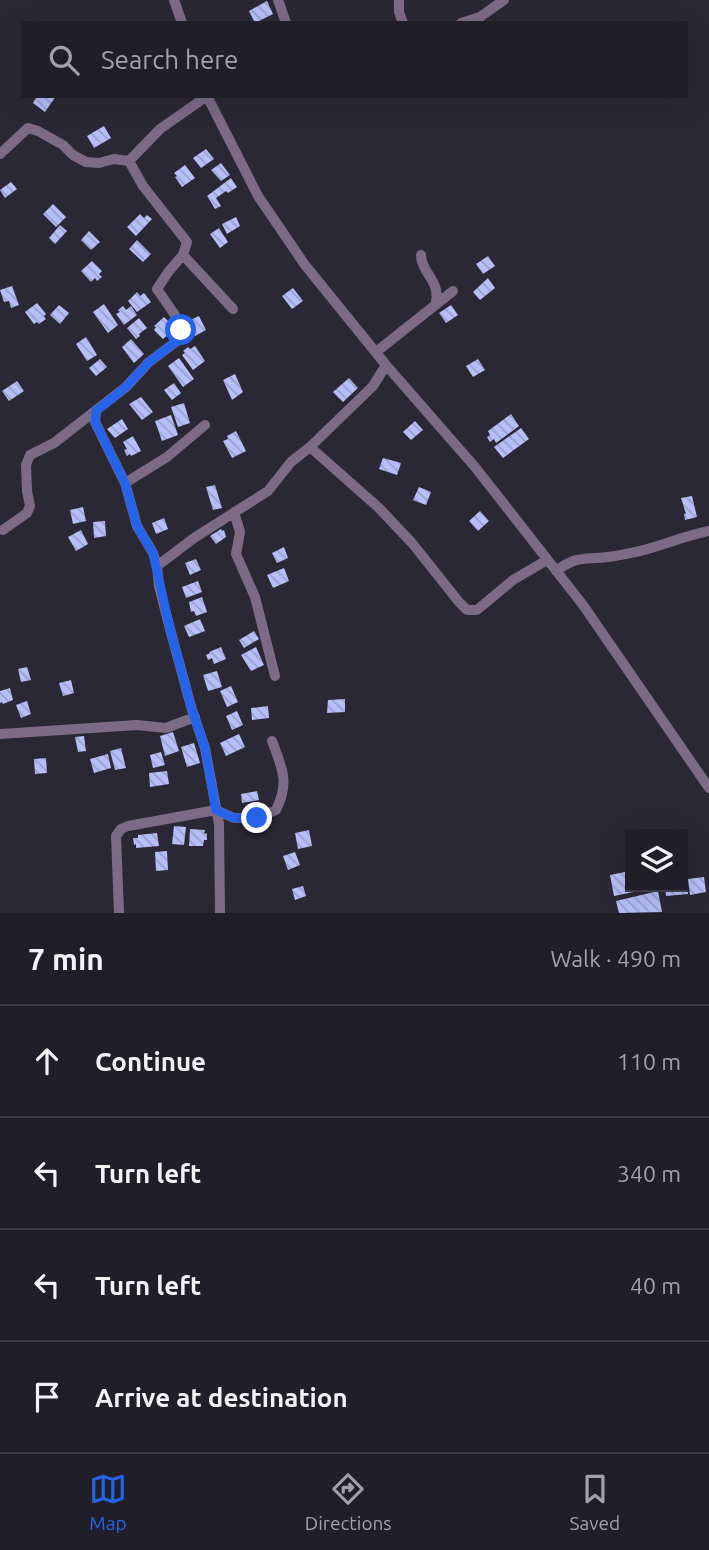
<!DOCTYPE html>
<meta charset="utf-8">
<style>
:root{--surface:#201e28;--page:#282730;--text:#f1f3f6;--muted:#a2a2a8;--line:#3d3c45;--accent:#2563eb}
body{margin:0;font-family:Ubuntu,sans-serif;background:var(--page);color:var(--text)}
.controls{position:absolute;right:21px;bottom:21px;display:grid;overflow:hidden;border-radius:0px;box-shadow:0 7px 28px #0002}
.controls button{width:63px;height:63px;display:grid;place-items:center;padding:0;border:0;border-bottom:2px solid var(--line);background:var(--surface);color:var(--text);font:35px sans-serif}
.stop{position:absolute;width:21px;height:21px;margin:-16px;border:5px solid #2563eb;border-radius:50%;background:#fff}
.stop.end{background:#2563eb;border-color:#fff;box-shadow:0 2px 7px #0008}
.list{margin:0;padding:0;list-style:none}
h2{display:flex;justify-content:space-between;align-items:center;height:91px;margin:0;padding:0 28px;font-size:30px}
h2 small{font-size:23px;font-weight:400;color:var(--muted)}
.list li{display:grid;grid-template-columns:46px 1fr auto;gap:21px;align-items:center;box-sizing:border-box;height:112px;padding:0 28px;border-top:2px solid var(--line)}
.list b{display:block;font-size:26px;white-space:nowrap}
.list em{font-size:23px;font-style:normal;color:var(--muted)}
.icon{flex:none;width:38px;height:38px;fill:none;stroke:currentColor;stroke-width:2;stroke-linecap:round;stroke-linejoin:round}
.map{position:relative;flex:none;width:709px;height:913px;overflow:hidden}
.search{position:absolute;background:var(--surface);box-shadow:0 7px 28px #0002;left:21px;right:21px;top:21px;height:77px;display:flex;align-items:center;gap:18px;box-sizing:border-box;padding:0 24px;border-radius:0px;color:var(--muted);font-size:26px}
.sheet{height:539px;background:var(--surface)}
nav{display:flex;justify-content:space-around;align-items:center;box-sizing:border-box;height:98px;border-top:2px solid var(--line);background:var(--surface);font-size:19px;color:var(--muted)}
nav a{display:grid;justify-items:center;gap:4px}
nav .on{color:var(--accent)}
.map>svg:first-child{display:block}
</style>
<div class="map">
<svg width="709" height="913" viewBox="0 0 709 913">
<defs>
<pattern id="building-back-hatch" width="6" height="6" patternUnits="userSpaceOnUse" patternTransform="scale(1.75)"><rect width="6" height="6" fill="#b6bffa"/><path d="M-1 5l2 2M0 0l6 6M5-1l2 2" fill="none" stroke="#999fcc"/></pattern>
</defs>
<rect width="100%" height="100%" fill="#2b2835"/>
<path fill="url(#building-back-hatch)" d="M267,1L273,14L255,23L249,11Z
M37,96H56L45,112L33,103Z
M104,126L111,138L94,148L87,136Z
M206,149L214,159L201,168L193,158Z
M221,163L230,175L221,181L211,170Z
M185,165L195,178L182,187L175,177L177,176L174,173Z
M231,178L237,187L228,193L226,191L216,198L221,206L215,209L207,196Z
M11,182L17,189L5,198L0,190Z
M53,204L66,217L56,227L43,214Z
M140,214L144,218L147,215L152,219L136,236L127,227Z
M236,217L240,226L227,234L222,224Z
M60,225L67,231L55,244L49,238Z
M219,228L228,242L220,248L210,234Z
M89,231L100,242L91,250L81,240Z
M137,240L151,254L143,262L129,249Z
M488,256L495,266L483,274L476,264Z
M92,261L102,271L99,274L102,277L97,281L95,278L91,282L81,271Z
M488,278L495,288L480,300L473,292Z
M12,286L19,305L11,308L9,301L4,302L0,290Z
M293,288L303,301L292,309L282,296Z
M137,292L140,296L144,293L151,302L137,312L128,301Z
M37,303L46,314L44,316L46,319L39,324L37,322L34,324L25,312Z
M104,304L118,325L108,333L93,312Z
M59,305L69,313L60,324L50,315Z
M451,305L458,315L446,323L439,313Z
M123,306L126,310L131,306L137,315L124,325L116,314L120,312L118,310Z
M199,316L206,330L195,336L186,322Z
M164,317L173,326L169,330L171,332L163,339L154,330L156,327L154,326Z
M139,318L147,328L139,334L140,336L136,339L127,328Z
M86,337L97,355L87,361L76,344Z
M131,339L144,354L134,363L122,347Z
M195,346L205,361L193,370L182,355L185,353L183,351L188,347L190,349Z
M179,358L194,379L183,387L168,366Z
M100,359L107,367L96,376L89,368Z
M478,359L485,370L473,377L466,366Z
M235,374L243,392L232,400L223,380Z
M349,378L358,388L343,402L333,392Z
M17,381L24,391L9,401L2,391Z
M174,383L181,393L172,400L164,390Z
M141,397L153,412L142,420L129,404Z
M184,403L190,423L178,427L171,407Z
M511,414L519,426L496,443L494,439L490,442L487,437L490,435L488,431Z
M171,415L178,435L162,441L155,421Z
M122,419L128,429L115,438L107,429Z
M415,421L423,430L411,440L403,432Z
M521,428L529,439L503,458L494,447Z
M236,431L246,451L232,458L223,441L228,439L227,436Z
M133,436L141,451L131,456L130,454L127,456L124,450L127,449L123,442Z
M383,458L401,463L397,475L379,469Z
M215,485L222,508L213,510L206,487Z
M419,487L431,492L426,505L413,500Z
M692,496L697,517L685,520L684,514H686L681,498Z
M83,507L86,521L73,524L70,510Z
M480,511L489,521L478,531L469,521Z
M164,518L168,529L156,534L152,523Z
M105,521L106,536L94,538L93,522Z
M221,529L222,531L224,530L226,537L216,544L210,536Z
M81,530L88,544L76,551L68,537Z
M284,547L288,558L277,563L272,553Z
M196,559L201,570L190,575L185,563Z
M284,568L289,581L273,588L267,575Z
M198,581L202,592L186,598L182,587Z
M202,597L207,612L196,616L194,611L191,612L189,602Z
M200,619L205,631L189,637L184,626Z
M254,631L259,639L244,648L239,640Z
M221,647L226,659L214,664L212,658L208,660L206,655L210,653L209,652Z
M256,647L264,665L251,671L241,655Z
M27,667L31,680L21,682L18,669Z
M217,671L222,687L208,691L203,675Z
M71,680L74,693L63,696L59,683Z
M231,686L238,702L227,707L220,691Z
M10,688L13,700L3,704L2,702L0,703V691Z
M345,699V712L327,713L328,700Z
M27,701L31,714L21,718L16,705Z
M268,706L269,718L252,720L251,708Z
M237,711L243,725L232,730L226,716Z
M173,732L179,751L165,756L160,736Z
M239,734L245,747L226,756L220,743Z
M84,736L86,751L78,752L75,737Z
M194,743L200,763L187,767L181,747Z
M121,748L126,768L115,770L110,751Z
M161,752L165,765L153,768L150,755Z
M108,754L111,768L94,773L90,759Z
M46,758L47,773L35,774L34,759Z
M167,771L169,784L150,787L149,773Z
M257,791L259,800L242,803L241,794Z
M174,826L186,827L184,845L172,844Z
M190,829L205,830L204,833L207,834V840H204L203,846H189Z
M309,830L312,846L298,849L295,833Z
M157,833L159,846L136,848V844L134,845L133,838H138V835Z
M167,851L168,870L156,871L155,852Z
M295,852L300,865L288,870L283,856Z
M630,871V887L654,888L614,896L610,875Z
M704,877L706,892L690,895L688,879Z
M683,879H687L688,894L666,896L665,887H683Z
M303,886L306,896L295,900L292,889Z
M658,891L662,912L619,913L616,901Z"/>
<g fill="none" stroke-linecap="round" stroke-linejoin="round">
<path stroke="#7d6b86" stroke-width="10" d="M174,0L182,23
M278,0L286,23
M399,0V12L403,23
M461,23L480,17L504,0
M207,96L258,196L305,265L386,365L475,467L583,605L709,788
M0,154L28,128L38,131L63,145L73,155L86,162L99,163L114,159L129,161
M183,255L233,309
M421,255C421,267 429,273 434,284C437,290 437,296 436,303
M376,352L453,291
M96,411L95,422L125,483L137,526L153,553L157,566
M310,447L379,508L412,543L459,602L467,610H477L513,580L547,560
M125,483L167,457L205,425
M234,512L240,532L236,554L255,597L275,676
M3,530L27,513L30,506L27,491L26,465L30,455L54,443L126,387L149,362L177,341L181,330L175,315L157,289L169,271L183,255L187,242L143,186L129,161L160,129L207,96
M556,571C578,555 583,560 607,557C618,556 630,553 640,551C663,545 685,536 709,531
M0,734L137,725L166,728L195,717
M119,913L116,836L121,829L128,826L216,810L234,818H257L276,810C290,782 282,768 272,741
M220,913L219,824L205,748L192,710L170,629L159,586L157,566L194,538L268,491L291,462L310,447L373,386L386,365"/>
</g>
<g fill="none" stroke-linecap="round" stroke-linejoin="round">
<path stroke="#2563eb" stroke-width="9" d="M181,330L177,341L149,362L126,387L96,411L95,422L125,483L137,526L153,553L170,629L192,710L205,748L216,810L234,818H257"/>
</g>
</svg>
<div class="controls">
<button><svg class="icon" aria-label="layers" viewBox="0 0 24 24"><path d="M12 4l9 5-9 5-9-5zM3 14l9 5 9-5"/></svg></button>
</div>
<div class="stop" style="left:181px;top:330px"></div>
<div class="stop end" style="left:257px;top:818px"></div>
<div class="search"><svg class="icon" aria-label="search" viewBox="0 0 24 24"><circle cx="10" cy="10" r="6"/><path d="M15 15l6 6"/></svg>Search here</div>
</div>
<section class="sheet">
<h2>7 min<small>Walk · 490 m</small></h2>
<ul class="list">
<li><svg class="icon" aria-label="ahead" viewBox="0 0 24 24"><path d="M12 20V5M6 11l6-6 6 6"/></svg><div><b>Continue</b></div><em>110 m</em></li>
<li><svg class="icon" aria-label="left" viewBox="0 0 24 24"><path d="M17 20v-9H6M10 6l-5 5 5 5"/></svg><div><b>Turn left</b></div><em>340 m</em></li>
<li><svg class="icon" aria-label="left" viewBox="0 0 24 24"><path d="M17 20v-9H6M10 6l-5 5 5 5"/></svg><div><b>Turn left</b></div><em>40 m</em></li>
<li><svg class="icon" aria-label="arrive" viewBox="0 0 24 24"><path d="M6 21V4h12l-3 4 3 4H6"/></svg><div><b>Arrive at destination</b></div></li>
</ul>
</section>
<nav>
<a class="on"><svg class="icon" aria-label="map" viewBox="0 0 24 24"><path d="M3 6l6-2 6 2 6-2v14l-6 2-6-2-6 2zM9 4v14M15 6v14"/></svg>Map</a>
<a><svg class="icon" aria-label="directions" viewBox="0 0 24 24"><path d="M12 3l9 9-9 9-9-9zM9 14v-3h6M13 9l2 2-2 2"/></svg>Directions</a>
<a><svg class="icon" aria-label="saved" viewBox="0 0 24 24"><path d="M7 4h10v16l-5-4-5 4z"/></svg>Saved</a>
</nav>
